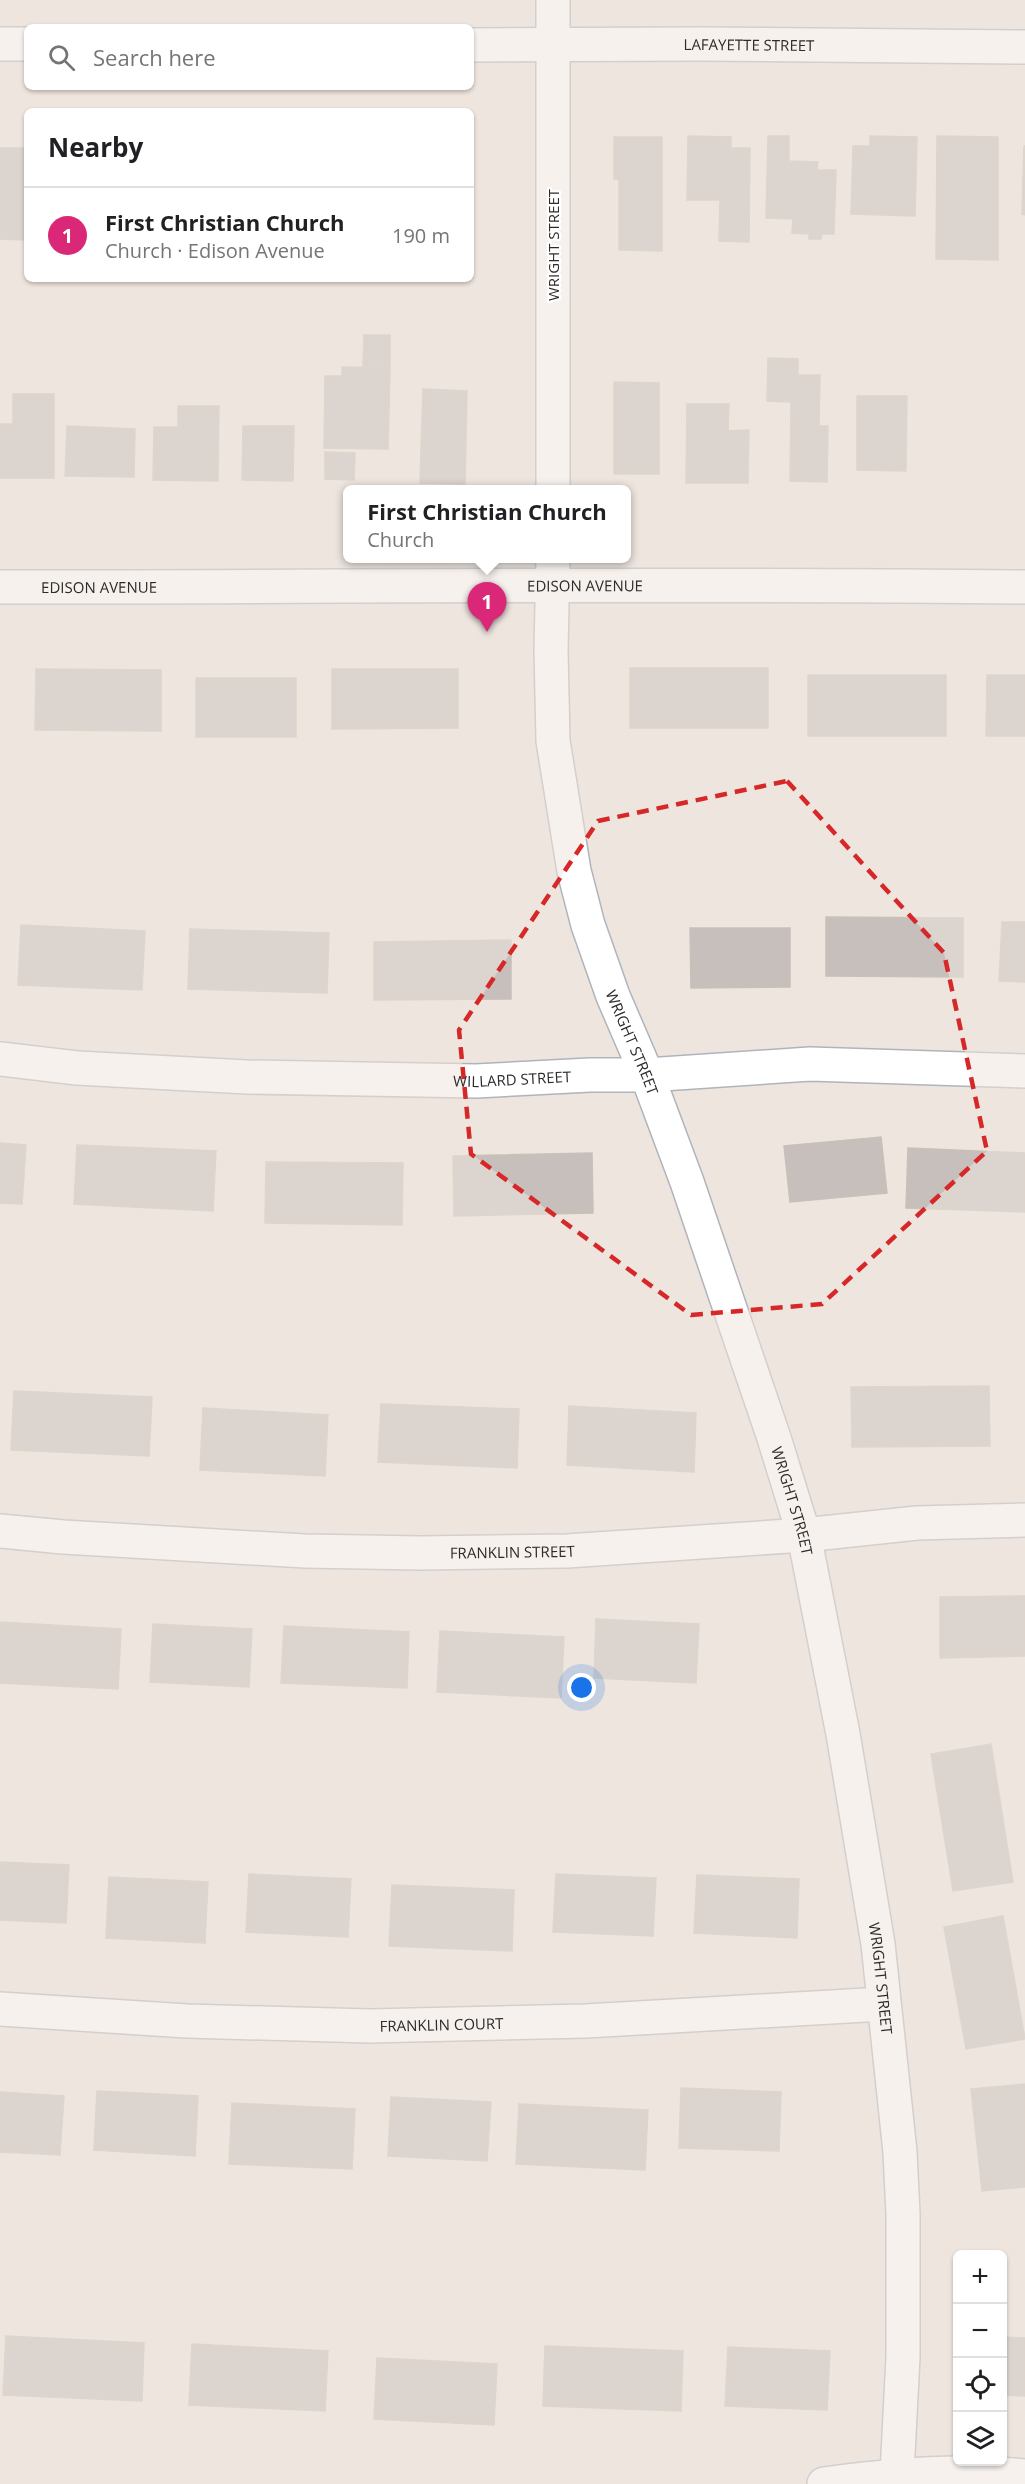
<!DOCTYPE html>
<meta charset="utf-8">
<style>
:root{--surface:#fff;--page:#f2f2f2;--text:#202124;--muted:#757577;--line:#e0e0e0;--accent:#db2777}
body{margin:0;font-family:"Open Sans",sans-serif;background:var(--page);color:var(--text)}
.controls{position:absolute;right:18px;bottom:18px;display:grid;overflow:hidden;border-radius:9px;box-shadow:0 2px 4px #0004}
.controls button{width:54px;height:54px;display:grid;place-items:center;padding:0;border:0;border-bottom:2px solid var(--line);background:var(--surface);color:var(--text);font:30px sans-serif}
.you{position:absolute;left:582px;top:1688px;width:21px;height:21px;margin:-15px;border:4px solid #fff;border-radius:50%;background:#1a73e8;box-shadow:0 0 0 9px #1a73e833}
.badge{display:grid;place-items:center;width:39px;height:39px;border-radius:50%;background:var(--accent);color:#fff;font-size:20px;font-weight:700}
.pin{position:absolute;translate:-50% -50px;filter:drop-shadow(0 2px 3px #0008)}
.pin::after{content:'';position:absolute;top:32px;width:21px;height:18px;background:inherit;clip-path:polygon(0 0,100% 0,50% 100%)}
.popup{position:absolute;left:343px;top:485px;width:288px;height:78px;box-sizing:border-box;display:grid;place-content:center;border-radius:9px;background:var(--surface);filter:drop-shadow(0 2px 4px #0005);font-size:20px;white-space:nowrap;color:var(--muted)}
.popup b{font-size:22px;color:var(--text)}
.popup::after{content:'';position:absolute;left:50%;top:100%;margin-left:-12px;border:12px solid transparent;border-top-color:var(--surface)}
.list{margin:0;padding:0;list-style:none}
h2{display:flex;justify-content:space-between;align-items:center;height:78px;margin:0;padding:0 24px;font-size:26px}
h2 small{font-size:20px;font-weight:400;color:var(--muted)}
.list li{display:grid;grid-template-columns:39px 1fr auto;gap:18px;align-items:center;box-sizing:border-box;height:96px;padding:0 24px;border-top:2px solid var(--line)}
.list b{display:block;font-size:22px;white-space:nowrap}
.list p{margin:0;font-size:20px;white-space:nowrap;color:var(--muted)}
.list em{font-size:20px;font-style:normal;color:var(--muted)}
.icon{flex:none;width:33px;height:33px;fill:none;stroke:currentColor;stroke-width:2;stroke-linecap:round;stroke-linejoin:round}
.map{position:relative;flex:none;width:1025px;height:2484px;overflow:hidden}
.search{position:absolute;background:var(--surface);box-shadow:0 2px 4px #0004;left:24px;top:24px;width:450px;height:66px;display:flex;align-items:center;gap:15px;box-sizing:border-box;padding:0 21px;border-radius:9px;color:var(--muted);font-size:22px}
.panel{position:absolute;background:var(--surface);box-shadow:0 2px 4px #0004;left:24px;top:108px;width:450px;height:174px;border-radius:9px}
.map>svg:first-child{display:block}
</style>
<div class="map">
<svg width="1025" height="2484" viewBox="0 0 1025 2484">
<rect width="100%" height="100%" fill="#eee5df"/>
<path fill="#c6bfbb" stroke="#c9c0b8" stroke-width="1.5" d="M688,136L731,137V148H750L749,242L719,241L720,200H687Z
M768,136H789V161L818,162L817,170H836L834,234H822L821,239H809V234L792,233L793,219L766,218Z
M870,136L917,137L915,216L851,214L853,146H870Z
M937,136L998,137V260L936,259Z
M614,137H662V251L619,250V179H614Z
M1024,146H1025V215L1022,214Z
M0,148H27V240L0,239Z
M364,335H390V367L363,366Z
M768,358L798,359V375H820L819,426H828L827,482L790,481L791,402L767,401Z
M342,367L390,368L388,449L324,448L325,376H342Z
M614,382L659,383V474H614Z
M423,389L467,391L465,484L420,483Z
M13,394H54V478H0V424H13Z
M857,396H907L906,471L857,470Z
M687,404H729L728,431L749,430L748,483H686Z
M178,406H219L218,481L153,480L154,427H178Z
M67,426L135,429L134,477L65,476Z
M243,426H294L293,481L242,480Z
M325,452L355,453L354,480L325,479Z
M630,668H768V728H630Z
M36,669L161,670V731L35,730Z
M332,669H458V728L332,729Z
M808,675H946V736H808Z
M987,675H1025V736H986Z
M196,678H296V737H196Z
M826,917L963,918V977L826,976Z
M1002,922H1025V982L999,981Z
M21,925L145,931L142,990L18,985Z
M690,928H790V987L691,988Z
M190,929L329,933L327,993L188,989Z
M511,940V999L374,1000V942Z
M881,1137L887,1193L790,1202L784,1146Z
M0,1143L26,1145L22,1204L0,1203Z
M77,1145L216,1151L213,1211L74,1204Z
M908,1148L1025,1153V1212L906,1208Z
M592,1153L593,1213L454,1216L453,1156Z
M266,1162L403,1163L402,1225L265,1223Z
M989,1386L990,1446L852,1447L851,1387Z
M14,1391L152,1397L149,1456L11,1450Z
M381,1404L519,1409L517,1468L378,1462Z
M569,1406L696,1413L694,1472L567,1465Z
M203,1408L328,1415L325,1476L200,1470Z
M1025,1596V1656L940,1658V1597Z
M596,1619L699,1624L696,1683L594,1678Z
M0,1622L121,1629L118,1689L0,1683Z
M153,1624L252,1629L249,1687L150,1682Z
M284,1626L409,1632L407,1688L281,1683Z
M440,1631L564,1637L561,1698L437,1692Z
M991,1744L1013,1882L953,1891L931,1754Z
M0,1862L69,1865L66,1923L0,1920Z
M249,1874L351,1879L348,1937L246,1932Z
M556,1874L656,1878L653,1936L553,1932Z
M697,1875L799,1879L797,1938L694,1933Z
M109,1877L208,1882L205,1943L106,1938Z
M392,1885L514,1890L512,1951L389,1946Z
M1003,1916L1025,2039L966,2049L944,1927Z
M1025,2084V2187L982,2191L971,2089Z
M681,2088L781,2092L779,2151L679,2148Z
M97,2091L198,2096L195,2156L94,2150Z
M0,2092L64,2096L60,2155L0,2152Z
M391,2097L491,2102L487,2161L388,2156Z
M232,2103L355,2109L352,2169L229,2164Z
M519,2104L648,2110L645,2170L516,2164Z
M6,2336L144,2343L142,2401L3,2395Z
M1002,2337L1025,2338V2396L1002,2395Z
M192,2344L328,2351L325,2411L189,2405Z
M545,2346L683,2351L681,2411L543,2406Z
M728,2347L830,2351L827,2410L725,2406Z
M377,2358L497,2364L494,2425L374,2419Z"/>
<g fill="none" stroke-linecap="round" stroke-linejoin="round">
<defs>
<g id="minor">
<path d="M553,0V490"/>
<path d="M0,44H27"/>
<path id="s1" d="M471,45L701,44L1025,47"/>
<path id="s2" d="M553,558L551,650L553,741L574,871L588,925L613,996L647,1075L687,1182L774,1438L804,1535L843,1734L878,1944L900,2152L903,2214V2357L897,2474"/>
<path id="s3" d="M0,587C342,587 683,583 1025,587"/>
<path id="s4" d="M0,1059L77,1068L247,1077L476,1081L590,1075H647L810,1064L1025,1071"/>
<path id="s5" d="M0,1531L63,1537L305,1551L420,1553L567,1551L804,1535L917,1523L1025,1520"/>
<path id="s6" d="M0,2009L187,2021L369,2026L586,2021L883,2004"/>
<path d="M824,2484C891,2475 957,2469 1025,2476"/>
</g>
</defs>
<use href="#minor" stroke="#afb4bc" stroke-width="36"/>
<use href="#minor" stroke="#fff" stroke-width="33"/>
</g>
<path d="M0 0H1025V2484H0ZM787,781L944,953L987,1151L822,1304L691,1315L471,1154L459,1030L598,821Z" fill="#eee5df" fill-opacity=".55" fill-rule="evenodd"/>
<path fill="none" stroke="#d62828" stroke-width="4.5" stroke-dasharray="12 8" stroke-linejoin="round" d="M787,781L944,953L987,1151L822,1304L691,1315L471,1154L459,1030L598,821Z"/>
<g text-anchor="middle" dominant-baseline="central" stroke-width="4.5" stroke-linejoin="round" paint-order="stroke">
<g font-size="15" fill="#2c2c2c" stroke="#fff">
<text stroke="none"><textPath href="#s1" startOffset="278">LAFAYETTE STREET</textPath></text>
<text transform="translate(553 245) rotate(-90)">WRIGHT STREET</text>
<text stroke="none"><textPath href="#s3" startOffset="99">EDISON AVENUE</textPath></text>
<text stroke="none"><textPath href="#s3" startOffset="585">EDISON AVENUE</textPath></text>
<text stroke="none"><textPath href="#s2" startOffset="496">WRIGHT STREET</textPath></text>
<text stroke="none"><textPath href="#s4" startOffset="513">WILLARD STREET</textPath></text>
<text stroke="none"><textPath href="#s2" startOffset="982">WRIGHT STREET</textPath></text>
<text stroke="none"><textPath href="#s5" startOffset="513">FRANKLIN STREET</textPath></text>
<text stroke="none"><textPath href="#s2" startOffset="1468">WRIGHT STREET</textPath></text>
<text stroke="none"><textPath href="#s6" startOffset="442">FRANKLIN COURT</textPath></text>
</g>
</g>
</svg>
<div class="controls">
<button>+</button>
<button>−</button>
<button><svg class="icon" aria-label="locate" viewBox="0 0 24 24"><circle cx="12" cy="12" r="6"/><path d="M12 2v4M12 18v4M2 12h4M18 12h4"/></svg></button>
<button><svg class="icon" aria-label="layers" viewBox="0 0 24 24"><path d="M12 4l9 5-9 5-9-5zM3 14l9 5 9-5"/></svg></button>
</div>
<div class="you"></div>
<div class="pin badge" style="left:487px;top:632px">1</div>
<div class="popup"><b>First Christian Church</b>Church</div>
<div class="search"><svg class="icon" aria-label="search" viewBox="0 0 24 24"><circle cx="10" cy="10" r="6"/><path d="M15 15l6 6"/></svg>Search here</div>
<section class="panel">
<h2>Nearby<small></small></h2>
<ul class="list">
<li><span class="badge">1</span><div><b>First Christian Church</b><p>Church · Edison Avenue</p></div><em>190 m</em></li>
</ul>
</section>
</div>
